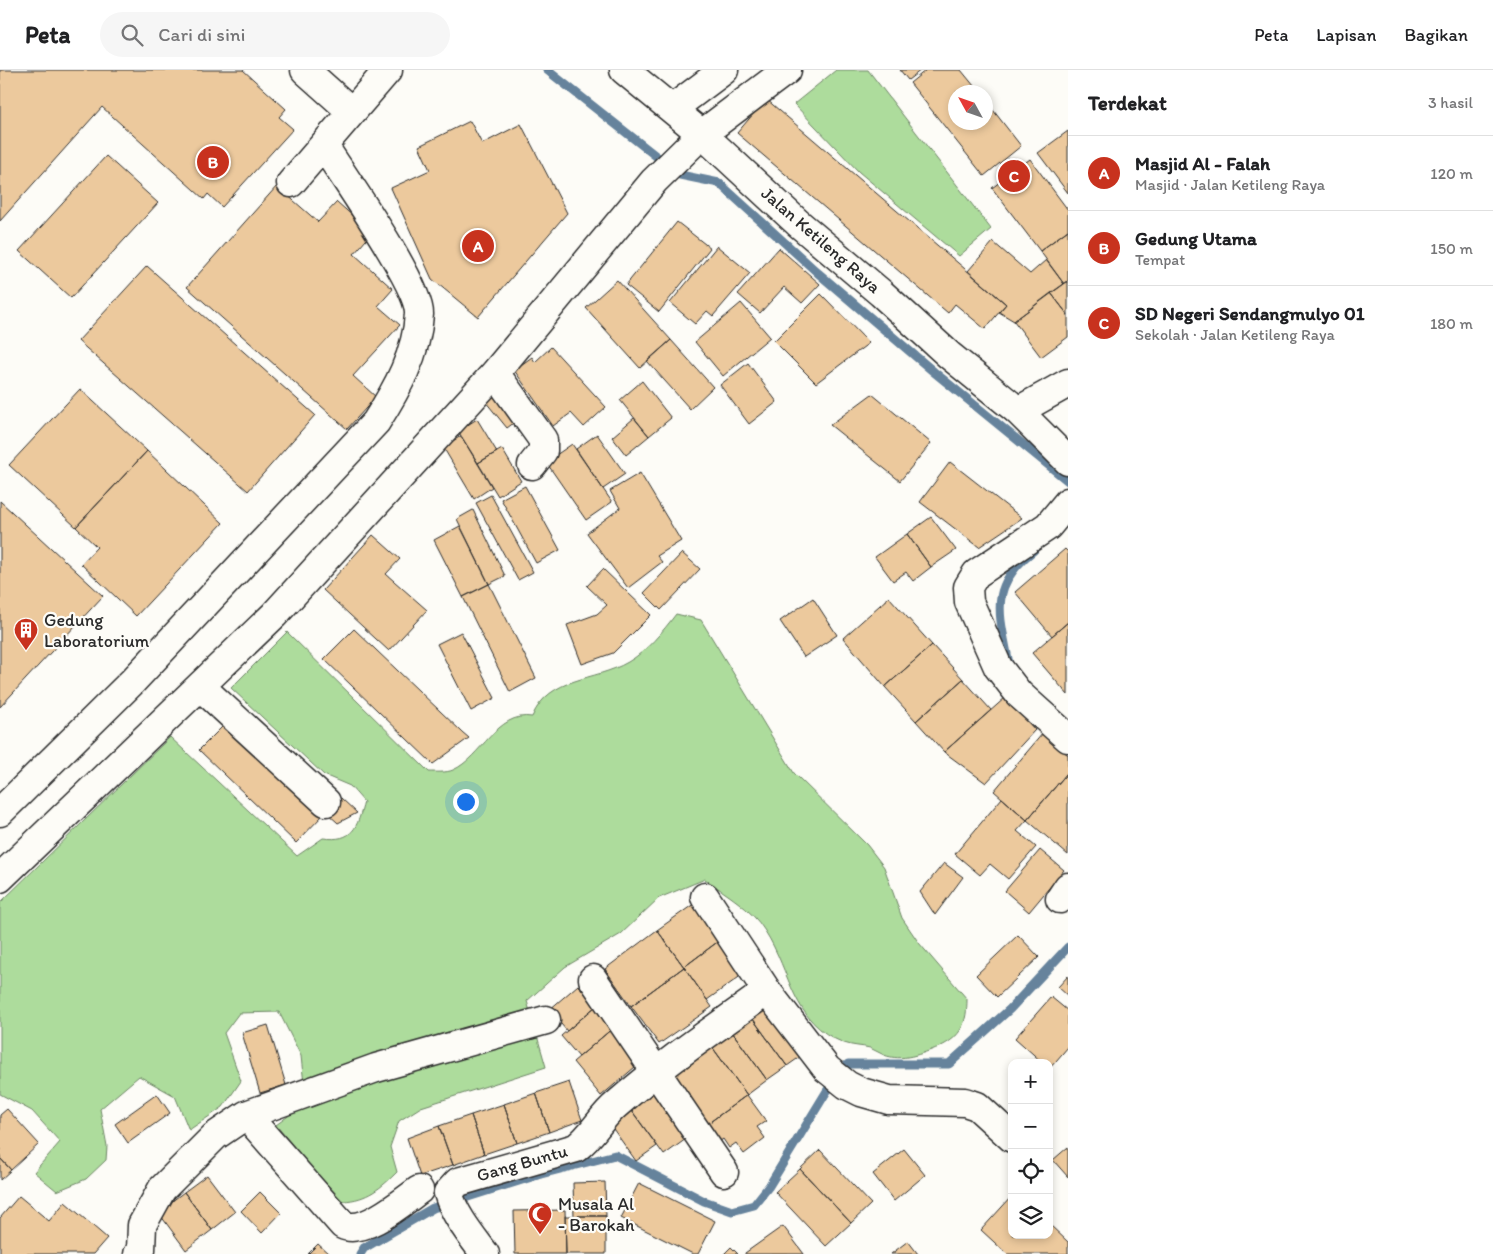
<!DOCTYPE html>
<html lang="id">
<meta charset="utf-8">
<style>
:root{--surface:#fff;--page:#f6f6f6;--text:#202124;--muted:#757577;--line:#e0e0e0;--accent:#c8321e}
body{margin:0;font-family:Itim,sans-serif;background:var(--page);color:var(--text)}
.controls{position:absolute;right:15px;bottom:15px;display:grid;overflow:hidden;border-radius:10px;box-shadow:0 2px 8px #0003}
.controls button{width:45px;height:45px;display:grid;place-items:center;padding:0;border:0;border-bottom:1px solid var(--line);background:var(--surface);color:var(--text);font:25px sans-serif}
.compass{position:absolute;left:948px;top:15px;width:45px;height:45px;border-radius:50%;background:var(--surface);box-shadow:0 2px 8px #0003;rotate:310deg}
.you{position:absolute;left:465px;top:731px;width:18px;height:18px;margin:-12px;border:4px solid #fff;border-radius:50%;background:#1a73e8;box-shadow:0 0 0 8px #1a73e833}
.badge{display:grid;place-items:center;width:32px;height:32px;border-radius:50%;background:var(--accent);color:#fff;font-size:16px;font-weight:700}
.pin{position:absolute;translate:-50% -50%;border:2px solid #fff;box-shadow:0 1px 5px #0006}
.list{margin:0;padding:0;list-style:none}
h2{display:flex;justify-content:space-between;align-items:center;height:65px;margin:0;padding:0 20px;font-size:21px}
h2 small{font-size:16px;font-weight:400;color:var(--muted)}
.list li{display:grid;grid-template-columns:32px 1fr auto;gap:15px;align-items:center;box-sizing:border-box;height:75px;padding:0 20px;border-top:1px solid var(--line)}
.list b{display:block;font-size:19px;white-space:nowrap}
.list p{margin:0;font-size:16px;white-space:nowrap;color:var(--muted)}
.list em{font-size:16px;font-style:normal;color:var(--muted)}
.icon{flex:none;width:28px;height:28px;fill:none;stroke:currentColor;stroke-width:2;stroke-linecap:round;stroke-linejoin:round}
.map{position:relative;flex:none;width:1068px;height:1184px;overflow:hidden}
header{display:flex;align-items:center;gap:30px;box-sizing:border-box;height:70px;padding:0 25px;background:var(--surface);border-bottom:1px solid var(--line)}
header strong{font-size:24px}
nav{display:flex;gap:28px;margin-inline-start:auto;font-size:18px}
.search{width:350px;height:45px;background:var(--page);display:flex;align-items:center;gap:12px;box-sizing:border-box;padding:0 18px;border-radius:28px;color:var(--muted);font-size:19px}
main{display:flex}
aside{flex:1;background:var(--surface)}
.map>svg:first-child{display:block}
</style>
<header>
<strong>Peta</strong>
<div class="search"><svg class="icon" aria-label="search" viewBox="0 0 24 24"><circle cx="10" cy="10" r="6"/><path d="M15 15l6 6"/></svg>Cari di sini</div>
<nav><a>Peta</a><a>Lapisan</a><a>Bagikan</a></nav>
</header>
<main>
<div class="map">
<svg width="1068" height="1184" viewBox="0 0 1068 1184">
<rect width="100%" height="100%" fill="#fdfcf7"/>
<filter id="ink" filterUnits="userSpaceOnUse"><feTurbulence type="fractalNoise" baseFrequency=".02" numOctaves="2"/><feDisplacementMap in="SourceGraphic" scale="10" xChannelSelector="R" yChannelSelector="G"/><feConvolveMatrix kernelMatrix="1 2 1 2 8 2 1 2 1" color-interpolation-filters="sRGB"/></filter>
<g filter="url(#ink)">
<path fill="#addc9c" stroke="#6c8464" d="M836,0H868L991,159L959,186L859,102L794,34Z
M676,544L701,550L794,703L867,775L884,797L902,848L919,873L967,929C967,952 962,967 939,977C921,984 902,992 884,985C879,983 875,980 870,978C862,976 852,976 844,973C791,952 792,903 765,861C751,838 727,825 705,809L659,828L621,864L565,897L527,931L546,997L421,1037L399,1051L390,1077L397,1102C381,1118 367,1130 343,1131L314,1101L276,1055L306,1033L301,986L279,942L239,943L224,963L241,1011L223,1037L189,1060L175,1026L139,1006L100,1039L107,1076L106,1090L86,1109L57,1121L34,1102L60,1072L32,1041L0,1024V833L170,667L297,786L323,768C354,772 357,757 364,732L350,716L324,705L231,618L287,562L429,702C436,702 446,703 453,700C481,688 497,641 532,647C550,605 594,612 628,592C647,581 663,561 676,544Z"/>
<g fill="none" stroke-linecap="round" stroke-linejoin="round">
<path stroke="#66839c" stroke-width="9" d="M547,0L680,105L719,113L818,203L934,302L1068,411
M1009,594C999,542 988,516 1034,480
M360,1184L364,1178L433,1138L541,1104L615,1085L704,1131L732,1141L754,1135L769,1116L827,1021L848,994H949L1010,939L1068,877"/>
</g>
<path fill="#ecc99d" stroke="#2b2b2b" d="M0,0H243L286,39L279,47L293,59L222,137L208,124L204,129L102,37L0,151Z
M900,0H921L908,10Z
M926,0H961L979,22H956V52H986V31L1021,76L984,106L910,13Z
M766,29L1006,234L985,259L955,234L948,243L737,63Z
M470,51L482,74L521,54L567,143L478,247L432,209L391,118L430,100L419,76Z
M1068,61V123L1038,83Z
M106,86L158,133L71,228L19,181Z
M1030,89L1068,140V160L1040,181L992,118Z
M277,116L318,152L337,132L372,163L354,184L393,219L378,236L400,255L353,306L376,327L347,359L187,217Z
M677,152L710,178L659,242L626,215Z
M1068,160V211L1064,214L1040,181Z
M993,172L1030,204L1046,190L1064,214L1014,251L999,242L1006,234L968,201Z
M717,176L750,203L713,246L707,241L695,254L670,233Z
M779,178L820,214L802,233L784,217L760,243L738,224Z
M147,196L315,345L248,421L78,271Z
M617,210L671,270L640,298L586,238Z
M1068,211V245L1051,223Z
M1051,223L1068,245V267L1041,287L1014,251Z
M821,224L869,273L816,313L774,271Z
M741,233L770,267L723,306L695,272Z
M671,270L713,317L690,339L647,291Z
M551,277L606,337L584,357L571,343L553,356L514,300L532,287L535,292Z
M748,293L777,332L749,354L720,315Z
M642,311L671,348L649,366L620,330Z
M500,318L523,346L507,358L485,331Z
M80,319L147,381L76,457L9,395Z
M872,324L931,373L900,411L830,355Z
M634,348L649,366L626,385L612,367Z
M477,349L497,382L478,393L458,361Z
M597,364L625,404L603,419L576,379Z
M461,366L492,417L474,429L443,377Z
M572,374L612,432L586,450L546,392Z
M502,379L521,411L498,426L478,393Z
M147,381L223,453L136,546L81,494L97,477L76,457Z
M950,392L1009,438L1022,448L979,477L920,432Z
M640,403L681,471L657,486L662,492L628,518L587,463L620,438L610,421Z
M525,416L560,480L536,493L501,429Z
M491,425L533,502L518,510L476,433Z
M0,431L103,526L0,637Z
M473,440L505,506L489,514L457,449Z
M931,447L956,480L931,497L907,464Z
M460,456L489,514L463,527L434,470Z
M907,464L931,497L913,511L906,502L893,511L875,487Z
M373,465L400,489L386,504L427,540L389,581L323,520Z
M1065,479L1068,482V552L1052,566L1015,522Z
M682,483L700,499L661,540L644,523Z
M603,499L651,545L613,583L582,594L567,555L597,544L607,535L587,516Z
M489,514L536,608L510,622L463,527Z
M889,527L932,575L885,617L843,568Z
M813,528L837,565L804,587L780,551Z
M1068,552V625L1032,583Z
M354,559L462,662L469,668L433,694L324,589Z
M461,562L495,628L471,641L437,574Z
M932,575L963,609L916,651L885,617Z
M963,609L991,640L944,682L916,651Z
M1006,627L1035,660L986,713L944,682Z
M229,650L325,743L296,773L199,680Z
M1043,663L1068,685V702L1027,750L994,721Z
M1068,702V785L1027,750Z
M341,728L357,743L338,753L327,743Z
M1002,728L1027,750L1017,761L1036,777L1008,809L990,794L980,805L955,784Z
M1040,780L1064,800L1029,842L1005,821Z
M944,793L963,807L935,845L920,822Z
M698,831L724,867L684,897L657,860Z
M657,860L684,897L631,936L605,899Z
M1018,865L1039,887L997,927L976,905Z
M724,867L749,900L707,930L684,897Z
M684,897L712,937L659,974L631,936Z
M1068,906V926L1058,917Z
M578,915L596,936L567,961L549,940Z
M1051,927L1068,941V977L1050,998L1049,993H1043L1015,968Z
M770,930L807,982L787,996L750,945Z
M596,936L614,957L579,987L561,966Z
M750,945L787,996L767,1010L730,959Z
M268,955L286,1015L260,1023L242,963Z
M614,957L642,991L601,1026L573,992Z
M730,959L767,1010L747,1025L710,974Z
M710,974L747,1025L703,1057L666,1006Z
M569,1012L582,1050L549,1062L536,1023Z
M649,1018L686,1069L664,1085L627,1034Z
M536,1023L549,1062L517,1073L504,1034Z
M157,1024L170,1043L128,1073L115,1054Z
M747,1025L766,1051L757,1057L765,1068L744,1084L736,1073L729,1078L723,1069L715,1075L703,1057Z
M504,1034L517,1073L484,1084L471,1045Z
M627,1034L657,1076L636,1091L606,1049Z
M7,1039L39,1074L11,1100L0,1088V1045Z
M471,1045L484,1084L453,1095L439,1056Z
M439,1056L453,1095L420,1106L407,1068Z
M1068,1077V1107L1053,1090Z
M904,1079L925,1105L894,1131L873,1104Z
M820,1080L871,1134L851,1153L800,1099Z
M0,1088L11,1100L0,1110Z
M800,1099L851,1153L826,1176L775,1122Z
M207,1105L235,1142L212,1160L184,1122Z
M605,1112L606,1146H574L573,1113Z
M639,1113L715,1151L698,1184H693L621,1148Z
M184,1122L212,1160L186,1180L158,1142Z
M260,1122L281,1143L262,1163L241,1141Z
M19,1126L49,1151L65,1132L107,1168L93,1184H0V1148Z
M1012,1126V1165H1049V1154L1068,1172V1184H1007L981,1160Z
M565,1140L566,1184H515L514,1141Z
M565,1146H606V1184H566Z
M783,1156L804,1184H745V1183Z
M908,1171L918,1184H891Z
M318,1174L329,1184H308Z
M731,1177L738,1184H724Z"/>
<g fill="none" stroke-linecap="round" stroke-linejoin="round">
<defs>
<path id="minor" d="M305,0L352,42
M291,113L388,0
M495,303L543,370V381L532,395
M1018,341L1068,391
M1068,432L1048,456L976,504L968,517L969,532L998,597L1019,624L1068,668
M200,616L326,732
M0,742L132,612L376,352C397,319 417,284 419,244C420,215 343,106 324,76
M0,808L274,545L495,303L654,111L702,64
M705,827L767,921
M1060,829L1068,817
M593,909L724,1102
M246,1045L343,1155C364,1165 401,1133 419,1120
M138,1184L141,1180L142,1155L162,1119L215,1066L246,1045L376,998L546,950
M485,1184C471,1165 455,1146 448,1123L458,1112L576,1078C594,1064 600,1048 617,1034C664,993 716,958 767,921L827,999L847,1015L861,1022L889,1030L965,1032L977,1036L1012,1068"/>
<path id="major" d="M624,0L702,64L798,153L881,223L949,285L1018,341L1068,313
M672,39L724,0
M702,64L787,0"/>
</defs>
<use href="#minor" stroke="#2b2b2b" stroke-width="31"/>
<use href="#major" stroke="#2b2b2b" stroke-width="31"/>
<use href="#minor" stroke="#fdfcf7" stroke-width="28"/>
<use href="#major" stroke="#fdfcf7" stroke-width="28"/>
</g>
</g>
<defs>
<symbol id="building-pin" viewBox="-11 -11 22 30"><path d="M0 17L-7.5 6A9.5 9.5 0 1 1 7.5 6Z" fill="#c8321e" stroke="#fdfcf7"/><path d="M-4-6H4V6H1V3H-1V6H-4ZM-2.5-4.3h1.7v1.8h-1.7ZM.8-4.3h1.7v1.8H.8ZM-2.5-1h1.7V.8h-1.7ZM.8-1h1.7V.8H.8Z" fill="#fff"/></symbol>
<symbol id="mosque-pin" viewBox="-11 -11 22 30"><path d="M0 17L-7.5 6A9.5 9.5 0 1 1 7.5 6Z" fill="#c8321e" stroke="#fdfcf7"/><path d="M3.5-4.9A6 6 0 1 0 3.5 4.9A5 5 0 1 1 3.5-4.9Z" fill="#fff"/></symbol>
</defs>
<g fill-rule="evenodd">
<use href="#building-pin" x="12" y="546" width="28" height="38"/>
<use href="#mosque-pin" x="526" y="1130" width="28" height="38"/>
</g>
<g text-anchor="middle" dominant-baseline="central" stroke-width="4.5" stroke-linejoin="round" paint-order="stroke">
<g font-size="18" fill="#2b2b2b" stroke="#fdfcf7">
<text transform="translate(821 170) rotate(41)">Jalan Ketileng Raya</text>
<text transform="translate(522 1093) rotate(-16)">Gang Buntu</text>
</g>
<g font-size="18" fill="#2b2b2b" stroke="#fdfcf7" text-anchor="start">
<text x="44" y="550">Gedung<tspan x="44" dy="21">Laboratorium</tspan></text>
<text x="558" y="1134">Musala Al<tspan x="558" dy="21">- Barokah</tspan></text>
</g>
</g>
</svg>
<div class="controls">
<button>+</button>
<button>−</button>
<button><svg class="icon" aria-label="locate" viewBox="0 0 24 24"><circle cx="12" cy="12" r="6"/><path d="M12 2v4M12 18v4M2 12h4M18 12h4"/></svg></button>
<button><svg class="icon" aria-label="layers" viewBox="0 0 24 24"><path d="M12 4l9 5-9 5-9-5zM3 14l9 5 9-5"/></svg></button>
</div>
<svg class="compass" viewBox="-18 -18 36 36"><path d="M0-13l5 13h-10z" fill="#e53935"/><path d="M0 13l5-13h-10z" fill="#757577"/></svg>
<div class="you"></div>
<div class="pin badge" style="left:478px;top:176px">A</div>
<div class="pin badge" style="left:213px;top:92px">B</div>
<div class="pin badge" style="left:1014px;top:106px">C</div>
</div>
<aside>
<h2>Terdekat<small>3 hasil</small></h2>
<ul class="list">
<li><span class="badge">A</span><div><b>Masjid Al - Falah</b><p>Masjid · Jalan Ketileng Raya</p></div><em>120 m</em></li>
<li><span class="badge">B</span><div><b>Gedung Utama</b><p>Tempat</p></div><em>150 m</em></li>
<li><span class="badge">C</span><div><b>SD Negeri Sendangmulyo 01</b><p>Sekolah · Jalan Ketileng Raya</p></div><em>180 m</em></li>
</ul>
</aside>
</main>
